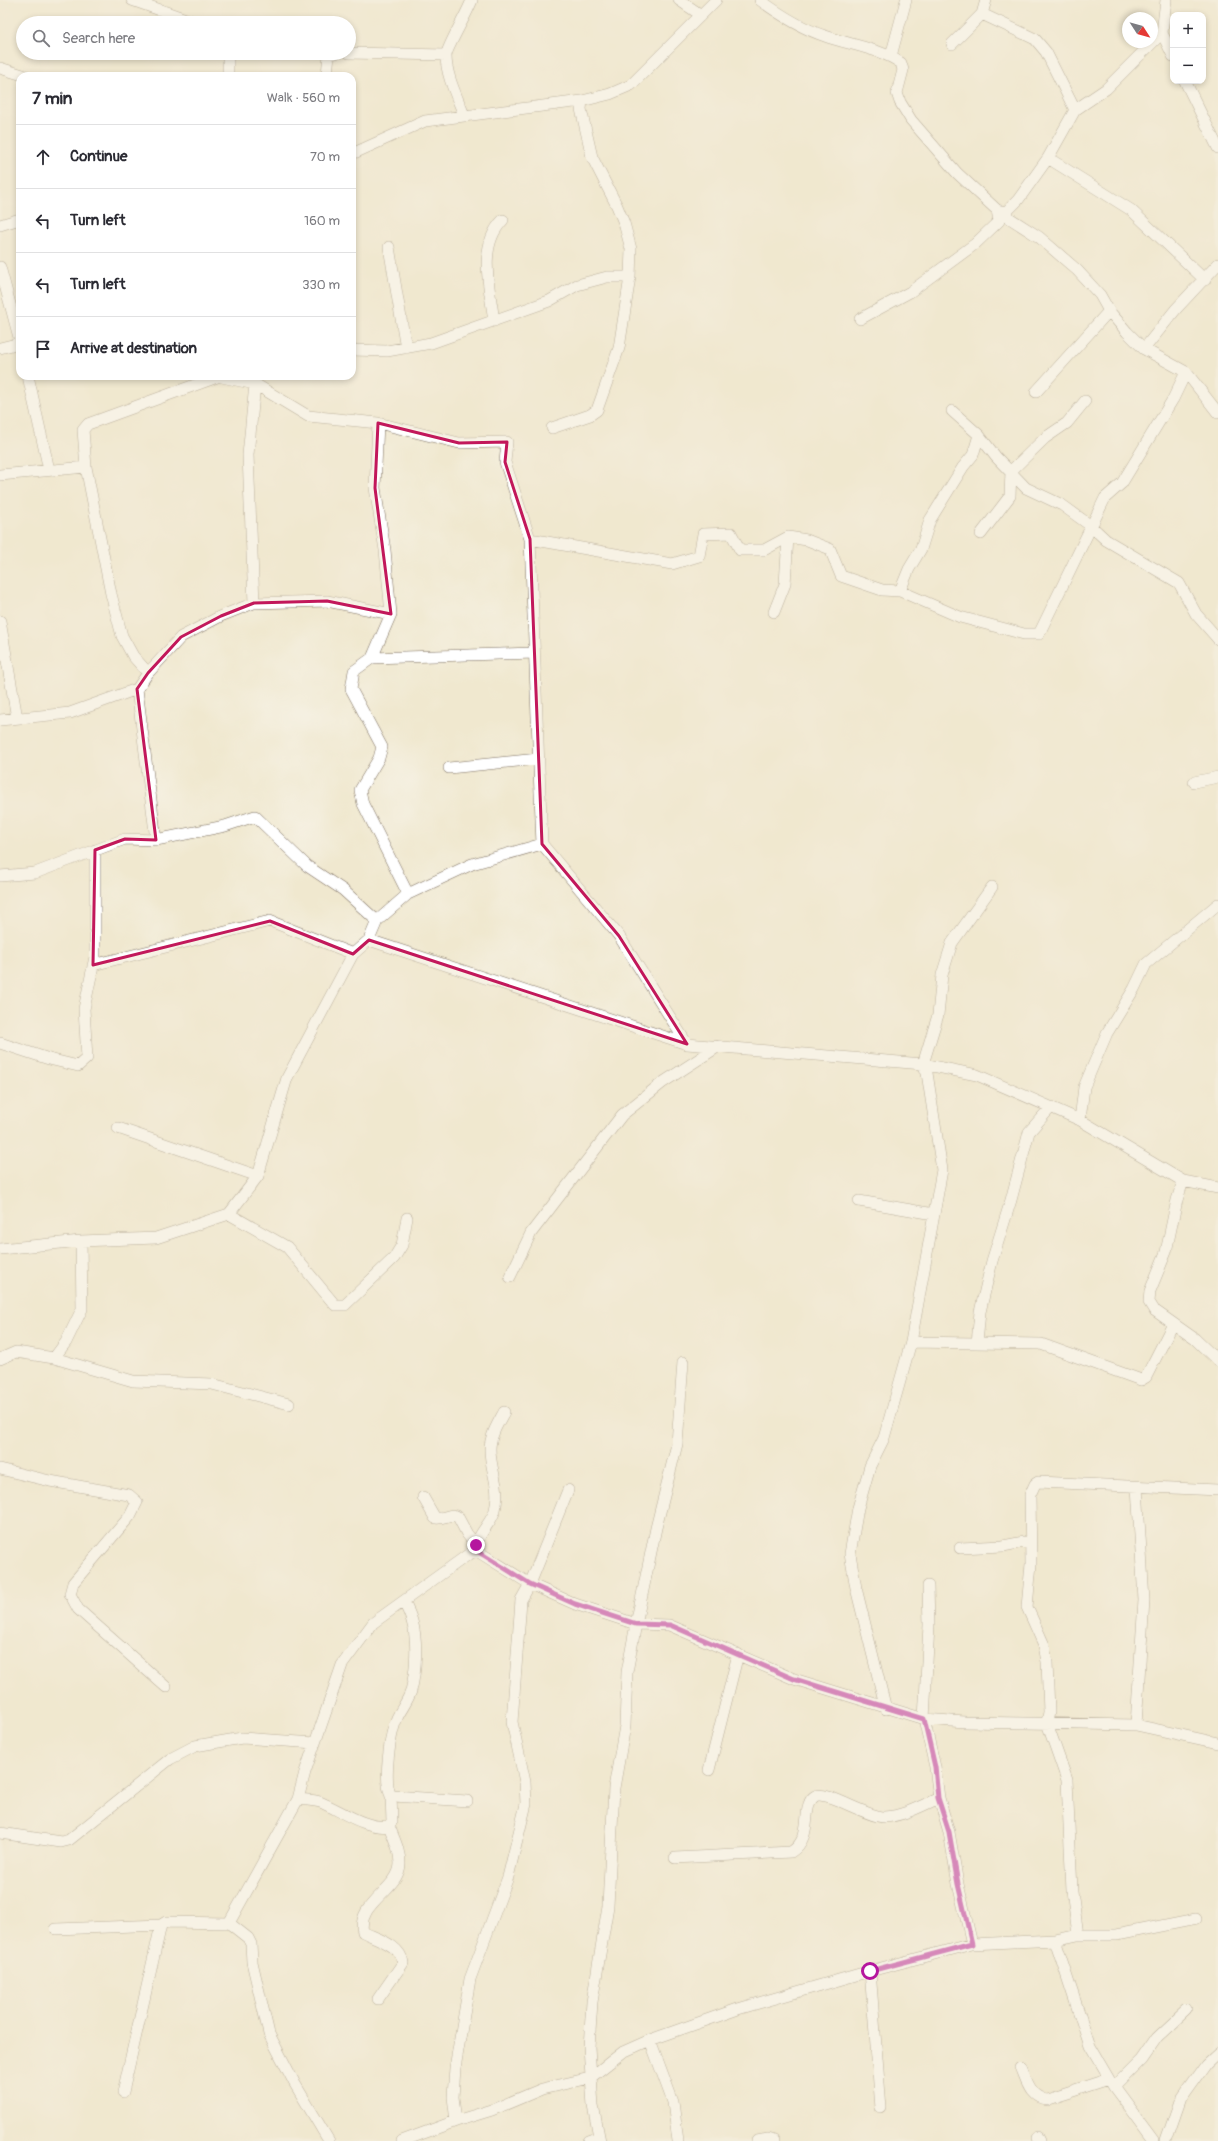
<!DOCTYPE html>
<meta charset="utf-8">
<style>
:root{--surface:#fff;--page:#f7f7f7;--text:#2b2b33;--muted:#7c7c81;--line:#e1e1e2}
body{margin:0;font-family:Pangolin,sans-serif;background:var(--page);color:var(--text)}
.controls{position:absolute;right:12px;top:12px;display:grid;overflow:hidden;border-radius:8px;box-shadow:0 2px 6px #0003}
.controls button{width:36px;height:36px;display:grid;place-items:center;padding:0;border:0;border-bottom:1px solid var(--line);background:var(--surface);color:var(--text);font:20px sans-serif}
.compass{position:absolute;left:1122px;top:12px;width:36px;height:36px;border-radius:50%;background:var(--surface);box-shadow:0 2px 6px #0003;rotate:126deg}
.stop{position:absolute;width:12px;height:12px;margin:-9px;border:3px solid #b5179e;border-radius:50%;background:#fff}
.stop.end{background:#b5179e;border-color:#fff;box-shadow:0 1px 4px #0008}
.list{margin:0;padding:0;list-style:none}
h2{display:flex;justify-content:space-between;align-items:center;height:52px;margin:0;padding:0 16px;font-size:17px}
h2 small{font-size:13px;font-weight:400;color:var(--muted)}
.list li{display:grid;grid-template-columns:26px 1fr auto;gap:12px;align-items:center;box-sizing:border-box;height:64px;padding:0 16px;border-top:1px solid var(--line)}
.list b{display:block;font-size:15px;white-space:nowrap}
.list em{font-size:13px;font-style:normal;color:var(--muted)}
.icon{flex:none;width:22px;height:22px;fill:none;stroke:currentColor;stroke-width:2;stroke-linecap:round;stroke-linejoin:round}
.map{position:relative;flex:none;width:1218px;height:2141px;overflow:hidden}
.search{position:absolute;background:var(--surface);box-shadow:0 2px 6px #0003;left:16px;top:16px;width:340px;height:44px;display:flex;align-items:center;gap:10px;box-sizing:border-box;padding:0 14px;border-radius:22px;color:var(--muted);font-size:15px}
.panel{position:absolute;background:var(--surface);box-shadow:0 2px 6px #0003;left:16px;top:72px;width:340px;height:308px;border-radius:12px}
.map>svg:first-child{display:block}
</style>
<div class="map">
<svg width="1218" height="2141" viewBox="0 0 1218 2141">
<rect width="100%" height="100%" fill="#f7f3e8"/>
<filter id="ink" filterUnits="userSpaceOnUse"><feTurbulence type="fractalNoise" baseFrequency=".025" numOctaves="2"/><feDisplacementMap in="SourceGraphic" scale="8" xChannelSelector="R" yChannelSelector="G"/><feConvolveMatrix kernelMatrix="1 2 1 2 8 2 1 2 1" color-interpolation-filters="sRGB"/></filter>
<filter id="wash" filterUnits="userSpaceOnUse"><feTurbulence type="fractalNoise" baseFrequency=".012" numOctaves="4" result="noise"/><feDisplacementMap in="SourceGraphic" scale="16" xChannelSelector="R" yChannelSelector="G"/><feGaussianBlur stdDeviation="0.9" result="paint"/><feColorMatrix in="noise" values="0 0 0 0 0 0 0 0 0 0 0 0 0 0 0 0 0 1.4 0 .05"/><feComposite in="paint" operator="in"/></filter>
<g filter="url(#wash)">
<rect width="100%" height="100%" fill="#f0e8cf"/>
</g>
<g filter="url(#ink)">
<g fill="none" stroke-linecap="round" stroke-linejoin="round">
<defs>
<path id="street" d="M132,0L197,23
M679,0L701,15
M760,0C779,14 803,29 825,36C850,45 879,48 901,63L903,70L897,93L900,102L911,120L957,173L997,210L1039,237L1077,270L1100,295L1109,311L1127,332L1144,349L1186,372L1218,413
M1166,0L1162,33L1173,56
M982,14L1035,39L1046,52L1075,110
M952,44L982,14L986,0
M349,53L446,55
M891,56L906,0
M0,68L26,76
M228,76V53
M324,76L327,74L329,55L336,53
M1185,81L1218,148
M464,115C457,97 446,75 446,56C446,49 468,12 472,0
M352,154L425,121L582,101
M1048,158L1131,210L1205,280
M0,225L20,219
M389,247L406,348
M0,267L20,341
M860,319L910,292L975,244L999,221L997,210L1006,212L1018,200L1048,158L1075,110L1106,89L1162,33
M494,321C490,289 477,246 503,220
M0,348L20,343
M1144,349L1176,309L1218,264
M352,350L387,351L431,343L549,301L577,285L607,277H630
M28,376L49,470
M217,376L255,384L308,416L378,423L459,443L507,442L505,462L530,539L542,844L619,936L687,1044
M1036,392L1109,311
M952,411L979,435L996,457L1026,488L1062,505L1091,526L1106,540L1179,583L1196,614L1218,639
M378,423L375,488L385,550L391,614L372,658L354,671L351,689L382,747L379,758L360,790L363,804L408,894
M552,428L590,415L597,410L619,348L630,277L631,249L624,223L617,206L592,157L581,109L582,101L610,94L631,85L716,0
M0,475L86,467
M981,534L1010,496L1011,471L1045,438L1067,423L1085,401
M530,539L672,564L699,556L703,534L731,533L740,550H764L788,537L807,540L830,549L841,576L882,590L900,591L960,617L1024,634H1039L1105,498L1122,483L1173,399L1186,372
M900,591L909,569L921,549L930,520L963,467L973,455L979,435
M254,603L248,455L255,384
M774,612L785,584L788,537
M0,621L17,718
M372,658L534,653
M148,673L133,656L122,636L111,594L86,467L83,430L88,424L217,377
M137,689L156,840
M0,720L70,713L137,689L148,673L181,637L221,616L254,603L327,601L391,614
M449,768L538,759
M1194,782L1218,777
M0,876L35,873L125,839L156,840L225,826L255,816L307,866L343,890L377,921
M369,940L377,921L408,894L472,864L542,844
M93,965L270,921L353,954
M0,1043L49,1059L78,1066L87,1058L84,1009L95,957V850
M1080,1120L1084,1087L1107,1033L1134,989L1146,964L1218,904
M118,1128L258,1176
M1183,1181L1177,1200L1166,1252L1150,1291L1149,1302L1154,1310L1195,1339L1218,1361
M859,1201L934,1214
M229,1214L287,1247L335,1305H345L394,1258L402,1245L407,1218
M0,1249L81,1241L156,1238L229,1214L258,1176L287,1078L353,954L369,940L687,1044L923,1064L977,1075L1080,1120L1183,1181L1218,1188
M510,1277L531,1233L622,1115L662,1083L719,1046
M911,1342L1041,1344L1141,1380L1146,1377L1173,1324
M977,1343L980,1312L992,1261L1011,1200L1029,1132L1051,1107
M54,1358L133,1381L212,1384L289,1404
M0,1359L16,1352L54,1358L66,1342L82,1309L81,1241
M0,1469L50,1481L129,1495L137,1502L130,1516L73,1583L70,1594L78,1609L166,1687
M423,1497L435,1518C443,1520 451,1512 458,1517L467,1534L476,1545
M960,1548L1003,1546L1029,1541
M477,1551C474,1536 491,1525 495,1510C501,1486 490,1471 490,1449C490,1436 498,1423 504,1412
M928,1586L929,1625L924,1719L935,1767L939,1798L949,1832L958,1884L972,1944
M404,1602C407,1608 410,1614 412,1621C418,1641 416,1671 411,1691C408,1701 401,1709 397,1718C390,1733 383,1781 391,1796H394L467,1801
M886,1709L856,1588L850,1554L858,1508L870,1466L884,1438L911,1342L942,1170L927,1073L923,1064L938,1015L942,975L952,943L992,887
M1136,1725L1144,1600L1137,1487
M709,1770L738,1654
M298,1799C305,1800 313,1800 320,1802C340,1810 367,1830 389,1826L392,1821L391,1796
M0,1833L61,1842L69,1840L170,1759L195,1746L242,1738L315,1743
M675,1858L791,1852C815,1837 800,1805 815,1796C826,1790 867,1817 884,1817C904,1816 921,1806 939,1798
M229,1923L298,1799L305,1772L342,1665L373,1623L469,1554L477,1551L530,1584L575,1604L636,1624L669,1625L794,1679L924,1719L965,1722L1136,1725L1218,1743
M56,1929L161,1925
M1078,1935L1072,1891L1067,1780L1047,1723L1049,1712L1047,1662L1044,1645L1027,1607L1031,1564L1030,1495L1035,1484L1038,1482L1218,1490
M1055,1940L1090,2046L1114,2087L1154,2141
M870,1971L881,2108
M378,1999L403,1963C401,1945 377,1939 363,1932C356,1903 399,1890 400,1864C400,1850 394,1839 389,1826
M650,2040L673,2102L678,2141
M1021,2068C1027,2082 1030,2098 1047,2099L1109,2079
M1114,2087L1141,2060L1157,2037L1186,2010
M123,2092L161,1925L166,1922L229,1923L248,1938L251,1944L252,1962L269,2034L295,2084L329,2141
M456,2121L453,2097L455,2068L470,1979L508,1877L526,1804L525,1782L512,1722L521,1600L530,1584L568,1490
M1038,2137L1040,2141
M402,2141L456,2121L492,2110L542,2089L590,2078L623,2052L650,2040L738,2009L870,1971L972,1944L1055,1940L1078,1935H1116L1196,1919
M588,2141L599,2137
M600,2141L593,2106L589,2047L592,2002L608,1906L614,1788L625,1726L627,1672L636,1624L656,1528L677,1444L683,1362
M757,2141L768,2139L774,2141
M1166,2141L1181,2098L1206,2063L1218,2052"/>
</defs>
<use href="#street" stroke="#7a6c5c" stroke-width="12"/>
<use href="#street" stroke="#fff" stroke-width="11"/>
</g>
</g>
<g fill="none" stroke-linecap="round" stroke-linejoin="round" filter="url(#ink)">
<path stroke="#b5179e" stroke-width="5" d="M476,1545L477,1551L530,1584L575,1604L636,1624L670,1625L794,1679L924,1719L935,1767L938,1798L949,1832L958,1884L972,1944L870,1971"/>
</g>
<path d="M0 0H1218V2141H0ZM378,423L459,443L507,442L505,462L530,539L542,844L619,936L687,1044L369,940L353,954L270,921L93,965L95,850L125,839L156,840L137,689L148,673L181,637L221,616L254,603L327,601L391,614L375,488Z" fill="#f0e8cf" fill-opacity=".55" fill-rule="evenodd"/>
<path fill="none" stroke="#c2185b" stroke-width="3" stroke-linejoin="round" d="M378,423L459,443L507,442L505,462L530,539L542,844L619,936L687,1044L369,940L353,954L270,921L93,965L95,850L125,839L156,840L137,689L148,673L181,637L221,616L254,603L327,601L391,614L375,488Z"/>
</svg>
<div class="controls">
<button>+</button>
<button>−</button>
</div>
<svg class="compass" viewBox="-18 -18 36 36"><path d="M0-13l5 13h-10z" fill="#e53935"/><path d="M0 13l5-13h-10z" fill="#7c7c81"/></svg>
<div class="stop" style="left:870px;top:1971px"></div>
<div class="stop end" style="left:476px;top:1545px"></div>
<div class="search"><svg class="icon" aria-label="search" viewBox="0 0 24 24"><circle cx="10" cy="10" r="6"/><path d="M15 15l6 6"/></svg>Search here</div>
<section class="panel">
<h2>7 min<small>Walk · 560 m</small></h2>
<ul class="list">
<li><svg class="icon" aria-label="ahead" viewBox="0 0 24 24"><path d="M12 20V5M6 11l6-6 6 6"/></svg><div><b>Continue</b></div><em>70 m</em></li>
<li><svg class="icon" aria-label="left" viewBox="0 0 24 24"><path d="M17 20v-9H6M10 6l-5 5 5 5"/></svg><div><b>Turn left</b></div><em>160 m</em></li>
<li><svg class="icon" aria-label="left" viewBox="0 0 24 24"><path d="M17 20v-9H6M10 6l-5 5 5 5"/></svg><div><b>Turn left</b></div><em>330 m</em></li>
<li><svg class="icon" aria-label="arrive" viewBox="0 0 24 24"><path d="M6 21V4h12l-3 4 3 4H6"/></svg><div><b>Arrive at destination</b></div></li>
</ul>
</section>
</div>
